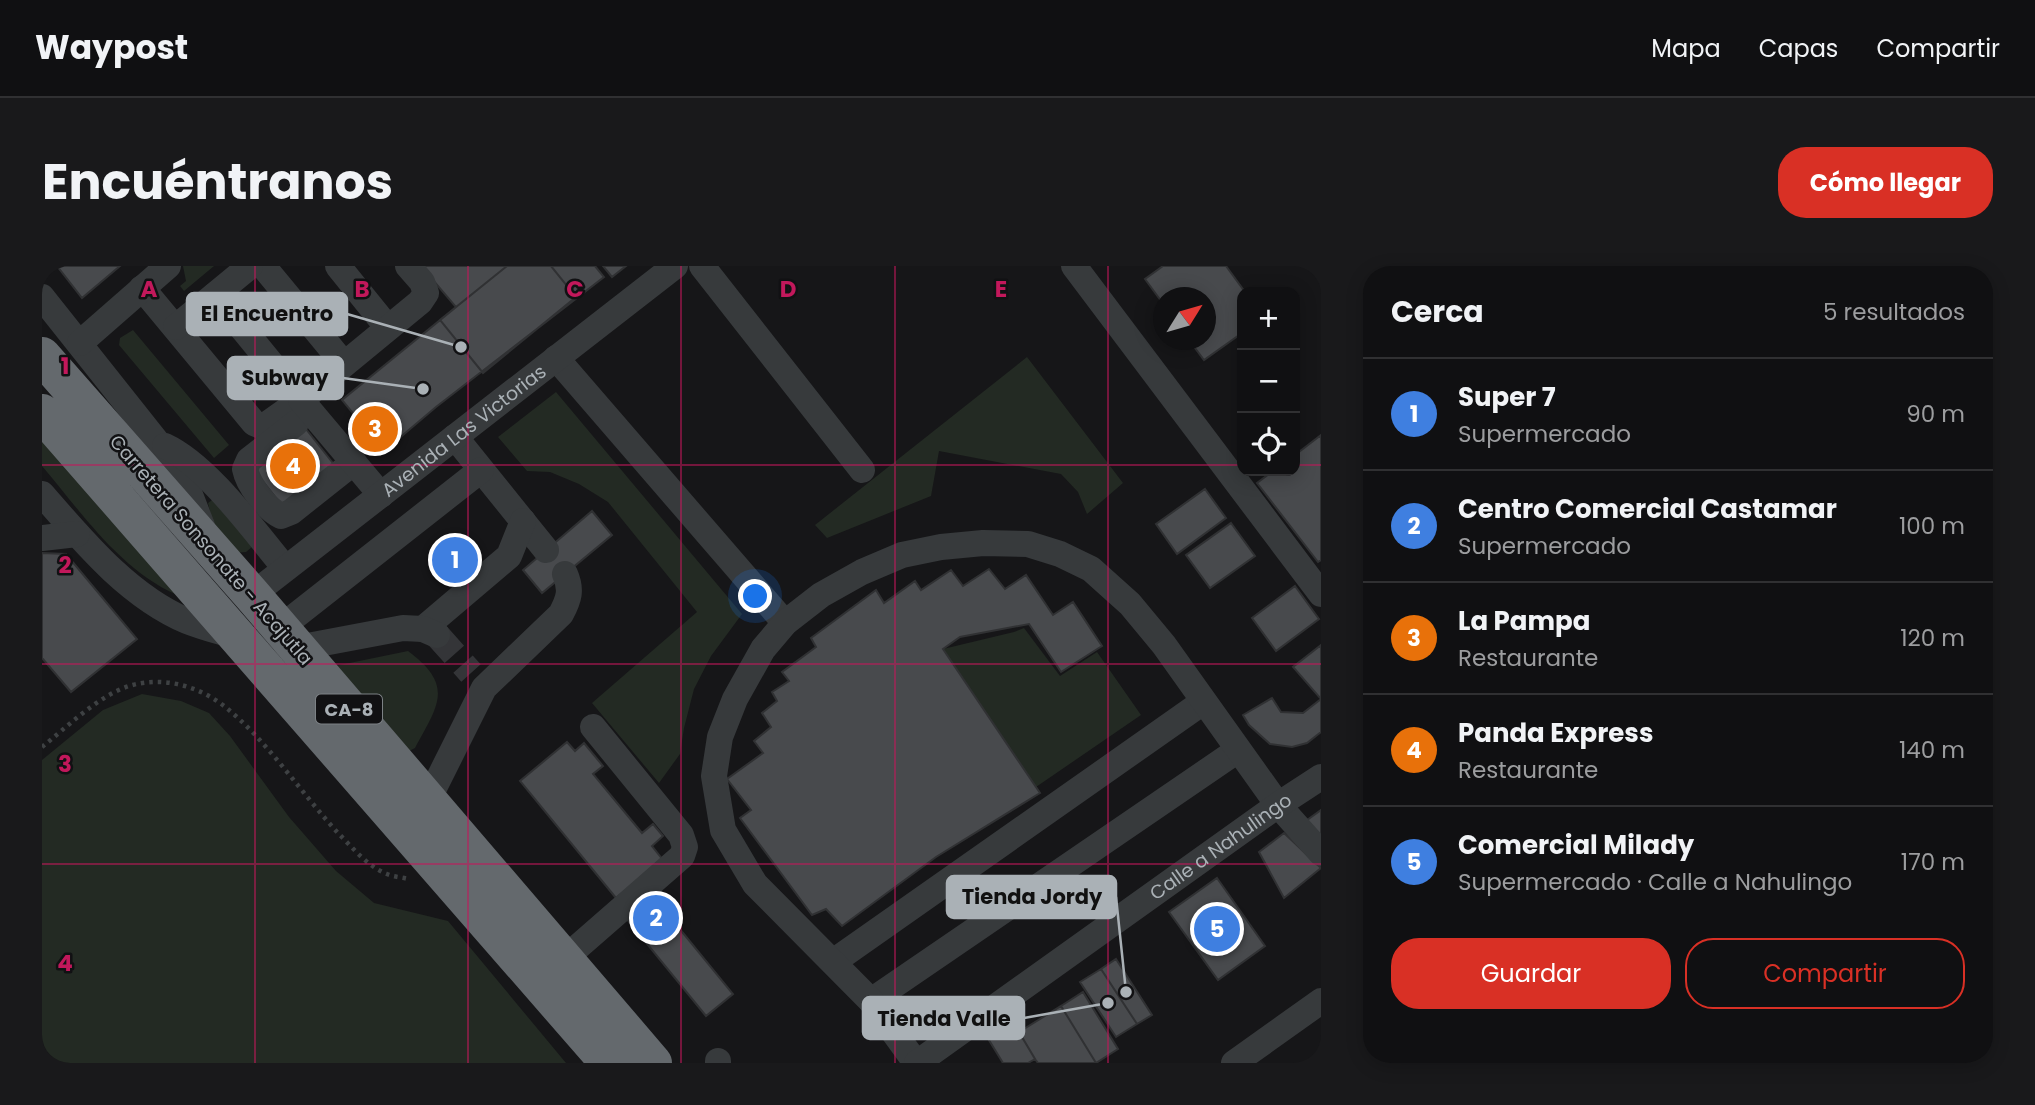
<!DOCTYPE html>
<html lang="es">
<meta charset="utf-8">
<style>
:root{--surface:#101012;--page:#19191b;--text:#f1f3f6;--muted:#9c9d9f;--line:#303032;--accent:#d93025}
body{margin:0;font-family:Poppins,sans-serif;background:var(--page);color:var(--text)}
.controls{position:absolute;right:21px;top:21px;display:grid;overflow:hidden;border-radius:14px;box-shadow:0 4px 18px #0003}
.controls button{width:63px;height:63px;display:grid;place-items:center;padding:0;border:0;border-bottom:2px solid var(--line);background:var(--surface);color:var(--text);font:35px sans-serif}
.compass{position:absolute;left:1111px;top:21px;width:63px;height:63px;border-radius:50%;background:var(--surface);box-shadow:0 4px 18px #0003;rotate:53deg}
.you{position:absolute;left:714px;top:331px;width:24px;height:24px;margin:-18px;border:5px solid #fff;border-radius:50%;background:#1a73e8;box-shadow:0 0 0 10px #1a73e833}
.badge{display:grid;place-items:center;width:46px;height:46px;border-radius:50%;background:var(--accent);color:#fff;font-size:23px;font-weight:700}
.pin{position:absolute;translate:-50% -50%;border:4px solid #fff;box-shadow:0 2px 7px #0006}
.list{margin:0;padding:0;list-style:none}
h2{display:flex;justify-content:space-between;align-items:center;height:91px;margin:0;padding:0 28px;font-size:30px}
h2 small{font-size:23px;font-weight:400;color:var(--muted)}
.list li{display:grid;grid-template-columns:46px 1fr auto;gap:21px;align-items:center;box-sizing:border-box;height:112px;padding:0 28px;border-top:2px solid var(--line)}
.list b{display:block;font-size:26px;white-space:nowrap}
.list p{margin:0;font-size:23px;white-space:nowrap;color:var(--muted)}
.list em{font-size:23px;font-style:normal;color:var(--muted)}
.actions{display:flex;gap:14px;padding:21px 28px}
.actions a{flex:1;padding:16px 0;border:2px solid var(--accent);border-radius:28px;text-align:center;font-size:24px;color:var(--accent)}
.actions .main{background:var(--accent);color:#fff}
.icon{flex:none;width:38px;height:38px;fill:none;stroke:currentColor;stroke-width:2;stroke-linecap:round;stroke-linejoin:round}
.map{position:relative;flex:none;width:1279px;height:797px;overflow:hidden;border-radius:28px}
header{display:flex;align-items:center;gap:42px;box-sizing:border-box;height:98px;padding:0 35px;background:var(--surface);border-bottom:2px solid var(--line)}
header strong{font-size:33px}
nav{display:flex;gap:38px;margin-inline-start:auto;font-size:24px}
.intro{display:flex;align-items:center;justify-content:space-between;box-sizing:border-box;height:168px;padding:0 42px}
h1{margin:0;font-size:49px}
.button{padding:18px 32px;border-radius:28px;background:var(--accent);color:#fff;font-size:24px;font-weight:700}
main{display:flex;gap:42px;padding:0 42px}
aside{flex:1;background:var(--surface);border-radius:28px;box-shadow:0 4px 18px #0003}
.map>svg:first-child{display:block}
</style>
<header>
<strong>Waypost</strong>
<nav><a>Mapa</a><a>Capas</a><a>Compartir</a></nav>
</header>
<div class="intro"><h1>Encuéntranos</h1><a class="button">Cómo llegar</a></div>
<main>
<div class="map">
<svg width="1279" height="797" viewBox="0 0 1279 797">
<rect width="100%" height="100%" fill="#161618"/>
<path fill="#232a23" d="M141,0H172L142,25L138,20L144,15Z
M91,64L187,179L172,192L77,79L78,72Z
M985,91L1081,217L1045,248L1036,226L1019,208L897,185L889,230L785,272L773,259Z
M514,126L700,348L669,390L652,423L642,462L638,488L617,517L550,437L655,346L566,236L537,218L508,206L485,205L456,171Z
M0,174L135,329C77,303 40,247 0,200Z
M173,232L211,280L204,286L192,287L174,270L166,237Z
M982,362L1018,410L1055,386L1099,449L994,521L901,383L972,366Z
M366,385C413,420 396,439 373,482L367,485L293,400Z
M100,428L139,435L167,447L188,470L247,551L294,605L332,637L406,655L524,797H0V494L61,444Z"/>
<path fill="#484a4d" stroke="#303133" stroke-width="2" d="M15,0H78L40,32Z
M379,0H553L562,11L394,141L342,185L300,134L414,41Z
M465,0H509L534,31L441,107L398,54Z
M561,0H584L570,11Z
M1121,0H1184L1203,26H1200V67L1162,94L1147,74H1164V32H1122V39L1103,13Z
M260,158L294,201L242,242L208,199Z
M1279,169V294L1276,296L1215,217L1231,205H1253V189Z
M1163,223L1184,252L1135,288L1114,258Z
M550,245L570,269L500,327L481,304Z
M1189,257L1213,290L1168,322L1144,289Z
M0,287L24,288L95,373L29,426L0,392Z
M947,303L963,323L984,309L1011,349L1031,336L1060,380L1019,406L987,358L918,371L901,383L998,527L894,591L800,660L784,643L770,649L698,552L709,544L685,513L721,487L712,475L729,461L720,447L735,435L730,426L747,415L740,406L774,381L769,372L834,324L842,337L873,315L879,324L909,304L921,320Z
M1253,320L1277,353L1234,385L1210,352Z
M1279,379V433L1251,401Z
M1230,432L1239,446L1261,447L1279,433V466L1265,477L1250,481L1228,478L1207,459L1201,449Z
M525,476L533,485L542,477L561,500L551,508L600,567L611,558L621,570L610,580L621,594L574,632L478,515Z
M1279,544V581L1261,557Z
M1242,567L1279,602L1242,632L1217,586Z
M1175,612L1223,680L1176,714L1127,646Z
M610,629L691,728L664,750L583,651Z
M1074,693L1110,749L1095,758L1059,703Z
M1059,703L1095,758L1074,771L1038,716Z
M1041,726L1076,783L1054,797L1019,740Z
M1019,740L1054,797H996L993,793L977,766Z
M968,751L993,793L986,797H961L942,766Z"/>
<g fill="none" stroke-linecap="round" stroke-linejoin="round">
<path stroke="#343538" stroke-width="26" stroke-dasharray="26 13" stroke-linecap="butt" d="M395,369L429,407"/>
<path stroke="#3e4143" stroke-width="4.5" stroke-dasharray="3.5 5" stroke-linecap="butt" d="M0,481C25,461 56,430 87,420C119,410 155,419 182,440C223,472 260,528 296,567C310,581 326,601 345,608C351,611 359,611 366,613"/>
<g stroke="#373a3c" stroke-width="26">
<path d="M221,0L302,98"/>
<path d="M296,0L346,62"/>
<path d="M660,0L820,204"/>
<path d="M1032,0L1279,328"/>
<path d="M100,22L212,157L221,161L259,134L173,29"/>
<path d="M0,31L127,191L145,221L160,260"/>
<path d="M134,61L208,0"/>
<path d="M38,77L126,0"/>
<path d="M514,92L743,357"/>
<path d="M254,157L207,194L203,203C206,218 224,243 239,250L249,246L312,196"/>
<path d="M413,171L504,284"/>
<path d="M123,180C166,200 212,265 243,302"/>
<path d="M0,228C41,275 86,330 145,355C160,361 176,365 192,370"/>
<path d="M339,229L259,134L378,36L384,27L380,16L366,0"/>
<path d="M0,272L35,268"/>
<path id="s1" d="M210,329L633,0"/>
<path d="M238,362L439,204"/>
<path d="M381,363L467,290L481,255"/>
<path d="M255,382L361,362L381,363L395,369"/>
<path d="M386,534L442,422L519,348C527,333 530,324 523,308"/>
<path d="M522,693L640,590L643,581L639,569L551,461"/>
<path d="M791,696L1161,436"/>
<path d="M829,735L1196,484"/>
<path d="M676,797V795"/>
<path d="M874,797L829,735L713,618L681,564L672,510L678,471L693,433L721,383L743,357L779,329L820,306L860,289L899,281L941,277L986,278L1018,288L1049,303L1088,338L1122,379L1236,539L1279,587"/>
<path id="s2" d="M875,797L1236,539L1279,511"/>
<path d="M1192,797L1279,735"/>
</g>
<path stroke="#64696d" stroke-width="38" d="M0,90L210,329L611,797
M0,147L567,797"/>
</g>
<path fill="none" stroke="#c2185b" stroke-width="2" stroke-opacity="0.55" d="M213,0V797M426,0V797M639,0V797M853,0V797M1066,0V797M0,199H1200M1253,199H1279M0,398H1279M0,598H1279"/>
<g text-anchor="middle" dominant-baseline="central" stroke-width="5" stroke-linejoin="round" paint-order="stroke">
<rect fill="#111113" stroke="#7c8185" stroke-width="2" x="274" y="428.5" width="66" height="29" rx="5"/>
<g font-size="18" font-weight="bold" fill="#aab1b6">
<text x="307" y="443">CA-8</text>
</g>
<g font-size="19" fill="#aab1b6" stroke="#111113">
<text stroke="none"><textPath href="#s1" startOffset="268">Avenida Las Victorias</textPath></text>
<text transform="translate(169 284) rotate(49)">Carretera Sonsonate - Acajutla</text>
<text stroke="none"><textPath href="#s2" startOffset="373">Calle a Nahulingo</textPath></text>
</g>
</g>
<g font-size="23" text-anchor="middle" font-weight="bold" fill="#c2185b" stroke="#111113" stroke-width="5" stroke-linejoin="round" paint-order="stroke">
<text x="107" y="31">A</text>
<text x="320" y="31">B</text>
<text x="533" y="31">C</text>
<text x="746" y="31">D</text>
<text x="959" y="31">E</text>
<text x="23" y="108">1</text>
<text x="23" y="307">2</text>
<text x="23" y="506">3</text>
<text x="23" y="705">4</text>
</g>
<path fill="none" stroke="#aab1b6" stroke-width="2.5" d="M419 81L305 48M381 123L301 112M1084 726L1074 631M1066 737L982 752"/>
<g fill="#aab1b6" stroke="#111113" stroke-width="2.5">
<circle cx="419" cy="81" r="7"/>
<circle cx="381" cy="123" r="7"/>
<circle cx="1084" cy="726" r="7"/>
<circle cx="1066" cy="737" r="7"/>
</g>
<g fill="#aab1b6" stroke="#aab1b6" stroke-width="2.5">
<rect x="145" y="27" width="160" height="42" rx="7"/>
<rect x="186" y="91" width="115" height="42" rx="7"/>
<rect x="905" y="610" width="169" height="42" rx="7"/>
<rect x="821" y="731" width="161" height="42" rx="7"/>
</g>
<g font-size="21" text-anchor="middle" font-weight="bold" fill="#111">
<text x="225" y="55">El Encuentro</text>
<text x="243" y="119">Subway</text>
<text x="990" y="638">Tienda Jordy</text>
<text x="902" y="760">Tienda Valle</text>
</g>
</svg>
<div class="controls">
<button>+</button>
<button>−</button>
<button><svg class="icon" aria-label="locate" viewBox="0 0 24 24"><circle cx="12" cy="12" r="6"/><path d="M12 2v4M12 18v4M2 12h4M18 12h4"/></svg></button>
</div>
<svg class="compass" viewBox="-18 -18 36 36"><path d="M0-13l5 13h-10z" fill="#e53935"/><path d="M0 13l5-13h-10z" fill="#9c9d9f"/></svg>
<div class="you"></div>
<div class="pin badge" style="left:413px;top:294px;background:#3f7fe0">1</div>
<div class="pin badge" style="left:614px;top:652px;background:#3f7fe0">2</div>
<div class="pin badge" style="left:333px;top:163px;background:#e8710a">3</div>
<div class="pin badge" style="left:251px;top:200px;background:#e8710a">4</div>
<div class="pin badge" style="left:1175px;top:663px;background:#3f7fe0">5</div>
</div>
<aside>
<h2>Cerca<small>5 resultados</small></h2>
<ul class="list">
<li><span class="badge" style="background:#3f7fe0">1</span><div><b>Super 7</b><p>Supermercado</p></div><em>90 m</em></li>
<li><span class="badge" style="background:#3f7fe0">2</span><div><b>Centro Comercial Castamar</b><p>Supermercado</p></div><em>100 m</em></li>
<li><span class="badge" style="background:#e8710a">3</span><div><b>La Pampa</b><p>Restaurante</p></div><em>120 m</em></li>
<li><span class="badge" style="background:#e8710a">4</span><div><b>Panda Express</b><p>Restaurante</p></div><em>140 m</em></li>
<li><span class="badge" style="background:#3f7fe0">5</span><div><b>Comercial Milady</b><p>Supermercado · Calle a Nahulingo</p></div><em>170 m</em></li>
</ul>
<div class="actions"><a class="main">Guardar</a><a>Compartir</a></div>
</aside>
</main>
